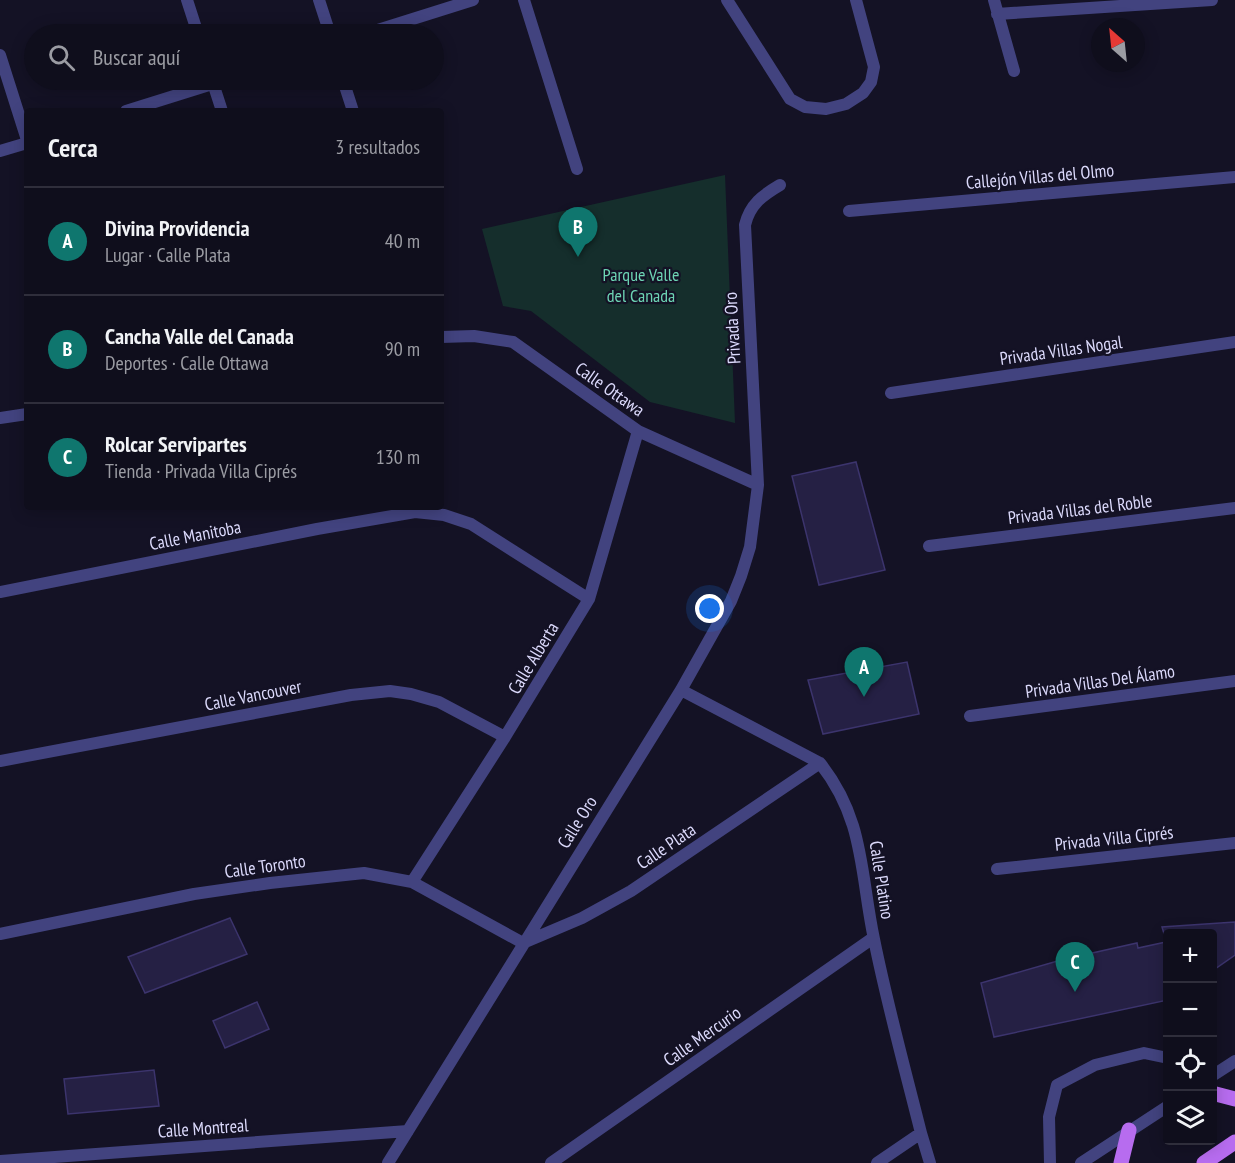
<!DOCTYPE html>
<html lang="es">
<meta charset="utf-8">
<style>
:root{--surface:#0f0e1c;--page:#1d1c29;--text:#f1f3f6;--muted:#9b9ca3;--line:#2f2e3b;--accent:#0f766e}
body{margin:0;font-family:"PT Sans Narrow",sans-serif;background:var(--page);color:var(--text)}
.controls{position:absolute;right:18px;bottom:18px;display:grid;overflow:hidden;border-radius:6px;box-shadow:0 3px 15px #0003}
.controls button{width:54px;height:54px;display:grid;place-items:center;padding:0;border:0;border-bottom:2px solid var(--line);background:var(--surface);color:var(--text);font:30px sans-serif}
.compass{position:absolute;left:1091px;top:18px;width:54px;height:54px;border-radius:50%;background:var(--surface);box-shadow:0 3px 15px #0003;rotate:333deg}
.you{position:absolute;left:710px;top:609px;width:21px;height:21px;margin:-15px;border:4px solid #fff;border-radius:50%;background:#1a73e8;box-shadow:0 0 0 9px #1a73e833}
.badge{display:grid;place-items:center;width:39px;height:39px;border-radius:50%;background:var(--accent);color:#fff;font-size:20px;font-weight:700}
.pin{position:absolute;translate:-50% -50px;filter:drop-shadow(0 2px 3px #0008)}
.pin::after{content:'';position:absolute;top:32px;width:21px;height:18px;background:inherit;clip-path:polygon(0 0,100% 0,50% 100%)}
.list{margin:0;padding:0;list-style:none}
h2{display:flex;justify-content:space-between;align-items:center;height:78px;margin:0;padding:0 24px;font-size:26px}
h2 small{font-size:20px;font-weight:400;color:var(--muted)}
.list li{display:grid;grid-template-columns:39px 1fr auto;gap:18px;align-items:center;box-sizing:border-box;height:108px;padding:0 24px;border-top:2px solid var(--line)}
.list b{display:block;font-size:22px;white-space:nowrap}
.list p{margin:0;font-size:20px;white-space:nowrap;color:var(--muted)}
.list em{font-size:20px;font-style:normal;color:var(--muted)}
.icon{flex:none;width:33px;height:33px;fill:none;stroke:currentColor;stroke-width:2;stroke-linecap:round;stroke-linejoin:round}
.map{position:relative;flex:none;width:1235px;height:1163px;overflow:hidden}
.search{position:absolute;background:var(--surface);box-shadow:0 3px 15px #0003;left:24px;top:24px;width:420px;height:66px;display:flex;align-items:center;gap:15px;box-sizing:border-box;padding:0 21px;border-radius:33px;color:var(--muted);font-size:22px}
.panel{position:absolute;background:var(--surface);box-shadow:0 3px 15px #0003;left:24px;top:108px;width:420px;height:402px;border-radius:6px}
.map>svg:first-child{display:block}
</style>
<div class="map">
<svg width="1235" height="1163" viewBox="0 0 1235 1163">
<rect width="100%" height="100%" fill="#141225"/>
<path fill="#152e2c" d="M725,175L735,423L650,402L531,311L503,306L482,229Z"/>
<path fill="#252044" stroke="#3c346d" stroke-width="1.5" d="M856,462L885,570L819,585L792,476Z
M907,662L919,714L823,734L808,680Z
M230,918L247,954L145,993L128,957Z
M1235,922V955L1212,971V934H1168V947L1162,927Z
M1166,942L1168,1000L994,1037L981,983L1061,960L1137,943L1138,948Z
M257,1002L269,1029L225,1048L213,1021Z
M154,1070L159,1106L68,1114L64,1079Z"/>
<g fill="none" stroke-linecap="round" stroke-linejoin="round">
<path stroke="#42437f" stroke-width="12" d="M187,0L198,34
M319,0L330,34
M524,0L577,169
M727,0L790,99L805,107L826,109L846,104L863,93L871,82L874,67L856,0
M365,34L473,0
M0,55L27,140
M212,80L222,111
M343,80L353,111
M126,111L225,80
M0,151L27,143
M1050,1163L1049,1117L1057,1085L1095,1065L1144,1053L1168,1058"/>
<path stroke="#42437f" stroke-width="12" d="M994,0L1014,71
M997,14L1212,0
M849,211L1235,177
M441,337L474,336L513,342L638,431L758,485
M891,393L1235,342
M0,418L27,414
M929,546L1235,508
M0,592L317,529L415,512L444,515L471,524L589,599
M681,690L820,763C865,820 860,873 874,939C887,1004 905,1069 921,1133L930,1163
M970,716L1235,681
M0,761L351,695L390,691L411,694L439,702L505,737
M997,869L1235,843
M412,882L505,737L589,599L638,431
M0,934L194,894L270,883L364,873L412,882L523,943L582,918L631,891L820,763
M1212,1076L1235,1061
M0,1161L408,1131
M388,1163L681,690L731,601L741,576L750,547L758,485L745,225C750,204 763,195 780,185
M551,1163L873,938
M877,1163L921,1133
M1081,1163L1168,1106"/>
<path stroke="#b76cef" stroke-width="15" d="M1212,1093L1235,1099
M1121,1163L1129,1130
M1204,1163L1235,1142"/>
</g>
<g text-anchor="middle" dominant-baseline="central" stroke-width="4.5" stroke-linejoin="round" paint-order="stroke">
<g font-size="18" fill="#dbd9fb" stroke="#141225">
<text transform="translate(1040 176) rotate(-5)">Callejón Villas del Olmo</text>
<text transform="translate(732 328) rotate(-93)">Privada Oro</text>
<text transform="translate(1061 350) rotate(-8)">Privada Villas Nogal</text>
<text transform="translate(610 389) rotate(35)">Calle Ottawa</text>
<text transform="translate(1080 509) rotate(-7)">Privada Villas del Roble</text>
<text transform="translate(195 535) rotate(-11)">Calle Manitoba</text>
<text transform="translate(533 658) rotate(-59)">Calle Alberta</text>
<text transform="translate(1100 681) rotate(-8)">Privada Villas Del Álamo</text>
<text transform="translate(253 695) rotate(-11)">Calle Vancouver</text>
<text transform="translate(577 822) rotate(-58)">Calle Oro</text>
<text transform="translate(1114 838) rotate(-6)">Privada Villa Ciprés</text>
<text transform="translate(666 846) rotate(-34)">Calle Plata</text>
<text transform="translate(265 866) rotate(-8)">Calle Toronto</text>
<text transform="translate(882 880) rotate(81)">Calle Platino</text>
<text transform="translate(702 1036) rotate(-35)">Calle Mercurio</text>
<text transform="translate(203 1128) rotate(-4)">Calle Montreal</text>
</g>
<g font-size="18" fill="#6dd4b4" stroke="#141225">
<text x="641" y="274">Parque Valle<tspan x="641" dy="21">del Canada</tspan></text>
</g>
</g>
</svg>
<div class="controls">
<button>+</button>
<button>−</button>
<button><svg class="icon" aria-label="locate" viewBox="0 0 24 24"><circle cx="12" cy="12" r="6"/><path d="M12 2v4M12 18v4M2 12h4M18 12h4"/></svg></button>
<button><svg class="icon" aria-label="layers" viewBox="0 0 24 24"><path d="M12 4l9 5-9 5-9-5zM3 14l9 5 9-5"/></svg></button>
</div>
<svg class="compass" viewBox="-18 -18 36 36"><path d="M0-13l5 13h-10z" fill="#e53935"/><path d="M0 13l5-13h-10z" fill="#9b9ca3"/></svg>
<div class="you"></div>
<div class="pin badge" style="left:864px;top:697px">A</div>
<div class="pin badge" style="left:578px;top:257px">B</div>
<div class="pin badge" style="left:1075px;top:992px">C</div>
<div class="search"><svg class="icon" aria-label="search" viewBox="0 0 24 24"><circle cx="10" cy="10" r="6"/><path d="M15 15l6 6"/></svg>Buscar aquí</div>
<section class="panel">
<h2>Cerca<small>3 resultados</small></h2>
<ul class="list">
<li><span class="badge">A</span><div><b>Divina Providencia</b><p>Lugar · Calle Plata</p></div><em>40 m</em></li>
<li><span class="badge">B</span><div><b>Cancha Valle del Canada</b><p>Deportes · Calle Ottawa</p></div><em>90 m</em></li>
<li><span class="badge">C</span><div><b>Rolcar Servipartes</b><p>Tienda · Privada Villa Ciprés</p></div><em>130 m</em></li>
</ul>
</section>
</div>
